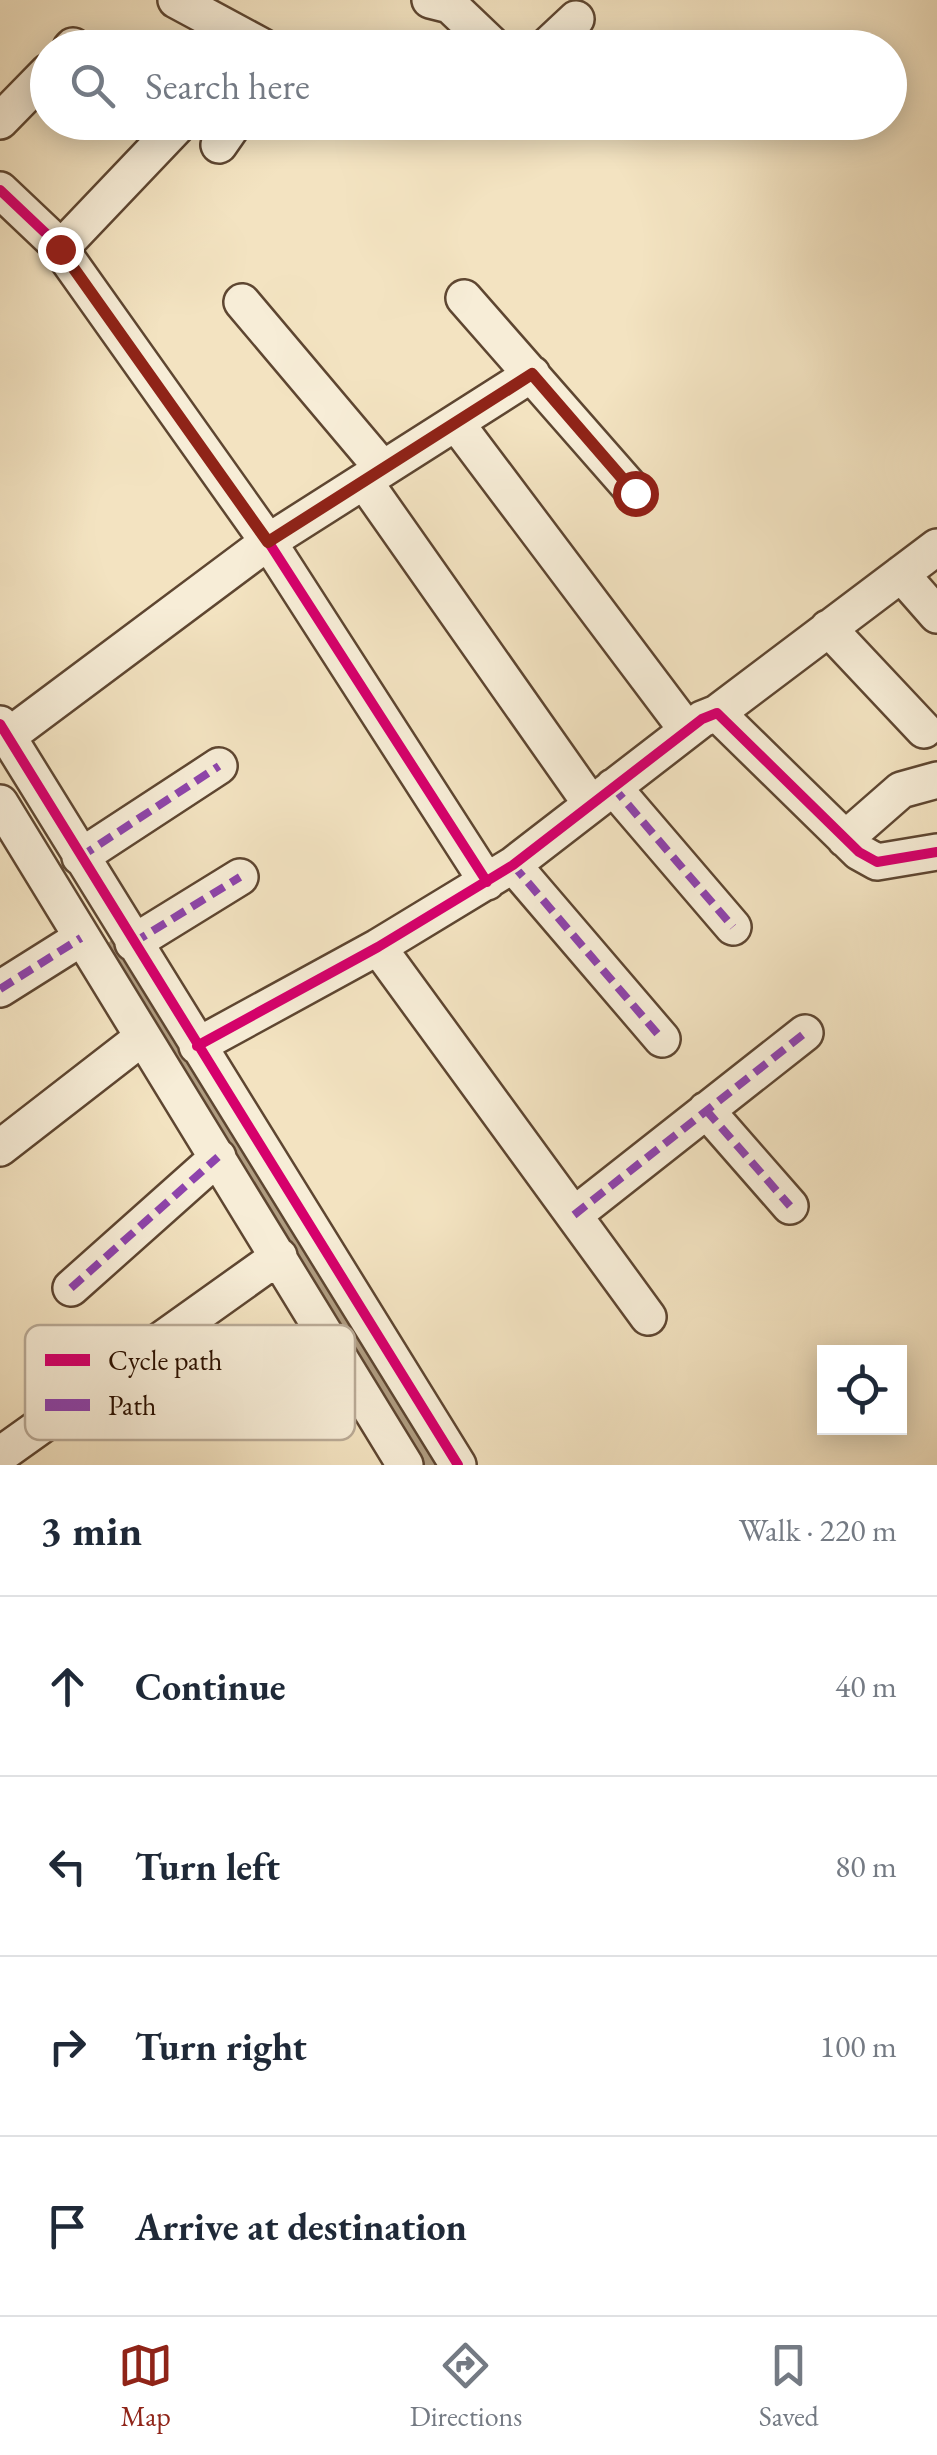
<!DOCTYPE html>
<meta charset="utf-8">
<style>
:root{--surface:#fff;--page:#f2f2f3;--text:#1f2937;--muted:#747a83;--line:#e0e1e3;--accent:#8f2418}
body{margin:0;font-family:"EB Garamond",serif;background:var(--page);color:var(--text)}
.controls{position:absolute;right:30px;bottom:30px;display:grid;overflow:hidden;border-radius:0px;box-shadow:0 5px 25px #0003}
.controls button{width:90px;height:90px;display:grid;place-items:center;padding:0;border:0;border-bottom:2px solid var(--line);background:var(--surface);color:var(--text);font:50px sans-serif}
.stop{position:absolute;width:30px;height:30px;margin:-22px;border:8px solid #8f2418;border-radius:50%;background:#fff}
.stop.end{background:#8f2418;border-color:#fff;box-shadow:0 2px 10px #0008}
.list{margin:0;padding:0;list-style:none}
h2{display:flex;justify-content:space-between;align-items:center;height:130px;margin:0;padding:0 40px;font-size:42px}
h2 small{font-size:32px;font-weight:400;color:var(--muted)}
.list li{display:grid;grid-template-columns:65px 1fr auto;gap:30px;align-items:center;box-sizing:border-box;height:180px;padding:0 40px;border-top:2px solid var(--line)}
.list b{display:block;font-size:38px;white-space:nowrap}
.list em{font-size:32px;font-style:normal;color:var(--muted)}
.icon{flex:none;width:55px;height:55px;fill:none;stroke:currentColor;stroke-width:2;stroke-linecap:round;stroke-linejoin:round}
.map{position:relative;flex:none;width:937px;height:1465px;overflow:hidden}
.search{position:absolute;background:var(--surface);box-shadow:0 5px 25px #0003;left:30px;right:30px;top:30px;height:110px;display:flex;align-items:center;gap:25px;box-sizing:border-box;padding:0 35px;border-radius:55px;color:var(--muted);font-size:38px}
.sheet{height:850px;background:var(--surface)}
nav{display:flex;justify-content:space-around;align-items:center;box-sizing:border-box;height:140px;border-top:2px solid var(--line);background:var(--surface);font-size:28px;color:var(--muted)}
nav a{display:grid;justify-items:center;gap:5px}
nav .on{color:var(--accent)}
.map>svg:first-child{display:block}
</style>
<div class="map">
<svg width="937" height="1465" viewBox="0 0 937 1465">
<rect width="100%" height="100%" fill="#f3e3c1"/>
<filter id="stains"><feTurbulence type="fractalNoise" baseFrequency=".002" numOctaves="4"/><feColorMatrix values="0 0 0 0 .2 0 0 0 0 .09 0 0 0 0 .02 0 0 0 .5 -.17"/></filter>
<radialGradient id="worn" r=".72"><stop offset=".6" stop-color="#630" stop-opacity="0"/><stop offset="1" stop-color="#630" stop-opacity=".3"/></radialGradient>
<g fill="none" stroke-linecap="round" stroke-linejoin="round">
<path stroke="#af9c80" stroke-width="25" d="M119,950L429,1465"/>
<defs>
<path id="minor" d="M176,0L265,48
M430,0L450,5L495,48
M71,48L73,46
M545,48L576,19
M0,121L48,72
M219,145L235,122
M0,190L56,243L271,546L487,882
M60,249L179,124
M464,298L635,493
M242,302L383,469
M456,423L687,730
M364,481L591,804
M901,574L937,615
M828,628L924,730
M717,713L937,547
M0,724L458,1465
M7,737L268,542L532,374
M613,787L733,927
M0,803L405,1465
M845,839L901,790L937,780
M80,857L219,766
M513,865L662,1039
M133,943L240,877
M378,947L648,1317
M0,989L81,938
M197,1046L378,947L513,865L702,719L717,713L859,852L877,862L937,852
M706,1110L790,1206
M0,1148L143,1037
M574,1215L805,1033
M71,1288L218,1157
M0,1455L279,1256"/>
</defs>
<use href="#minor" stroke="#5e4631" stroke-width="40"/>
<use href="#minor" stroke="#f7edd7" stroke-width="35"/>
<path stroke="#8e44ad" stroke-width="8" stroke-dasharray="15 8" stroke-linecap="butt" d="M613,787L733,927
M80,857L219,766
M513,865L662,1039
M133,943L240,877
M0,989L81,938
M706,1110L790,1206
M574,1215L805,1033
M71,1288L218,1157"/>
<defs>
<path id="cycleway" d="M0,190L56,243L271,546L487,882
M0,724L458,1465
M197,1046L378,947L513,865L702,719L717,713L859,852L877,862L937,852"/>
</defs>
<use href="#cycleway" stroke="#f7edd7" stroke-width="16"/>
<use href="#cycleway" stroke="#d6006c" stroke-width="10"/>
</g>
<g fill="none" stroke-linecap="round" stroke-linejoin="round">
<path stroke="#8f2418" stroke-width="12" d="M60,249L268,542L532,374L635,493"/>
</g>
<rect x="25" y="1325" width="330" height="115" rx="15" fill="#f7edd7" stroke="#baab97" stroke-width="2.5"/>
<rect x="45" y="1354" width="45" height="12" fill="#d6006c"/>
<rect x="45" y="1399" width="45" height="12" fill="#8e44ad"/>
<g font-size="28" fill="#2c1101">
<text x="108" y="1370">Cycle path</text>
<text x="108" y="1415">Path</text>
</g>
<rect width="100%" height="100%" filter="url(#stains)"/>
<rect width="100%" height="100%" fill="url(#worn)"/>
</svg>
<div class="controls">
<button><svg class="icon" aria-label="locate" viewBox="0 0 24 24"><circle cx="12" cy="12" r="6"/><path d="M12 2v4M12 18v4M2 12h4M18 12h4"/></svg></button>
</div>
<div class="stop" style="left:635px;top:493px"></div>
<div class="stop end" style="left:60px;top:249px"></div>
<div class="search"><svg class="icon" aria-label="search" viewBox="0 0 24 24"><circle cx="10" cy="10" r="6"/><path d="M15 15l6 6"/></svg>Search here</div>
</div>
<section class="sheet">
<h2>3 min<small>Walk · 220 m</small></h2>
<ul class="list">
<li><svg class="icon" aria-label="ahead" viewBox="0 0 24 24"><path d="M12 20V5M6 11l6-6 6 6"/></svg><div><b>Continue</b></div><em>40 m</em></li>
<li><svg class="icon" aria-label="left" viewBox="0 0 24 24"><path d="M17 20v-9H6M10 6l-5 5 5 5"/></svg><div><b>Turn left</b></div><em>80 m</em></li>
<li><svg class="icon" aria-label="right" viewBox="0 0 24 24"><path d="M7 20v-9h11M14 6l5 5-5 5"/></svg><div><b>Turn right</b></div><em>100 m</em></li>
<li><svg class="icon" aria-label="arrive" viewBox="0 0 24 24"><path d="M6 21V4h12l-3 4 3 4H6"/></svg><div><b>Arrive at destination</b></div></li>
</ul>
</section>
<nav>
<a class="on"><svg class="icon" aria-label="map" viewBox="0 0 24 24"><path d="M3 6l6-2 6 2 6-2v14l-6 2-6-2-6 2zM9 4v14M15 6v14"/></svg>Map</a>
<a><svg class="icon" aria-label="directions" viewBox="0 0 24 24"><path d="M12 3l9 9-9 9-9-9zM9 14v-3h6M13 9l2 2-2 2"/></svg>Directions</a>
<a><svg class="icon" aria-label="saved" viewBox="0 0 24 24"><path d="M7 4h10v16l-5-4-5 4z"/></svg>Saved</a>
</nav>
